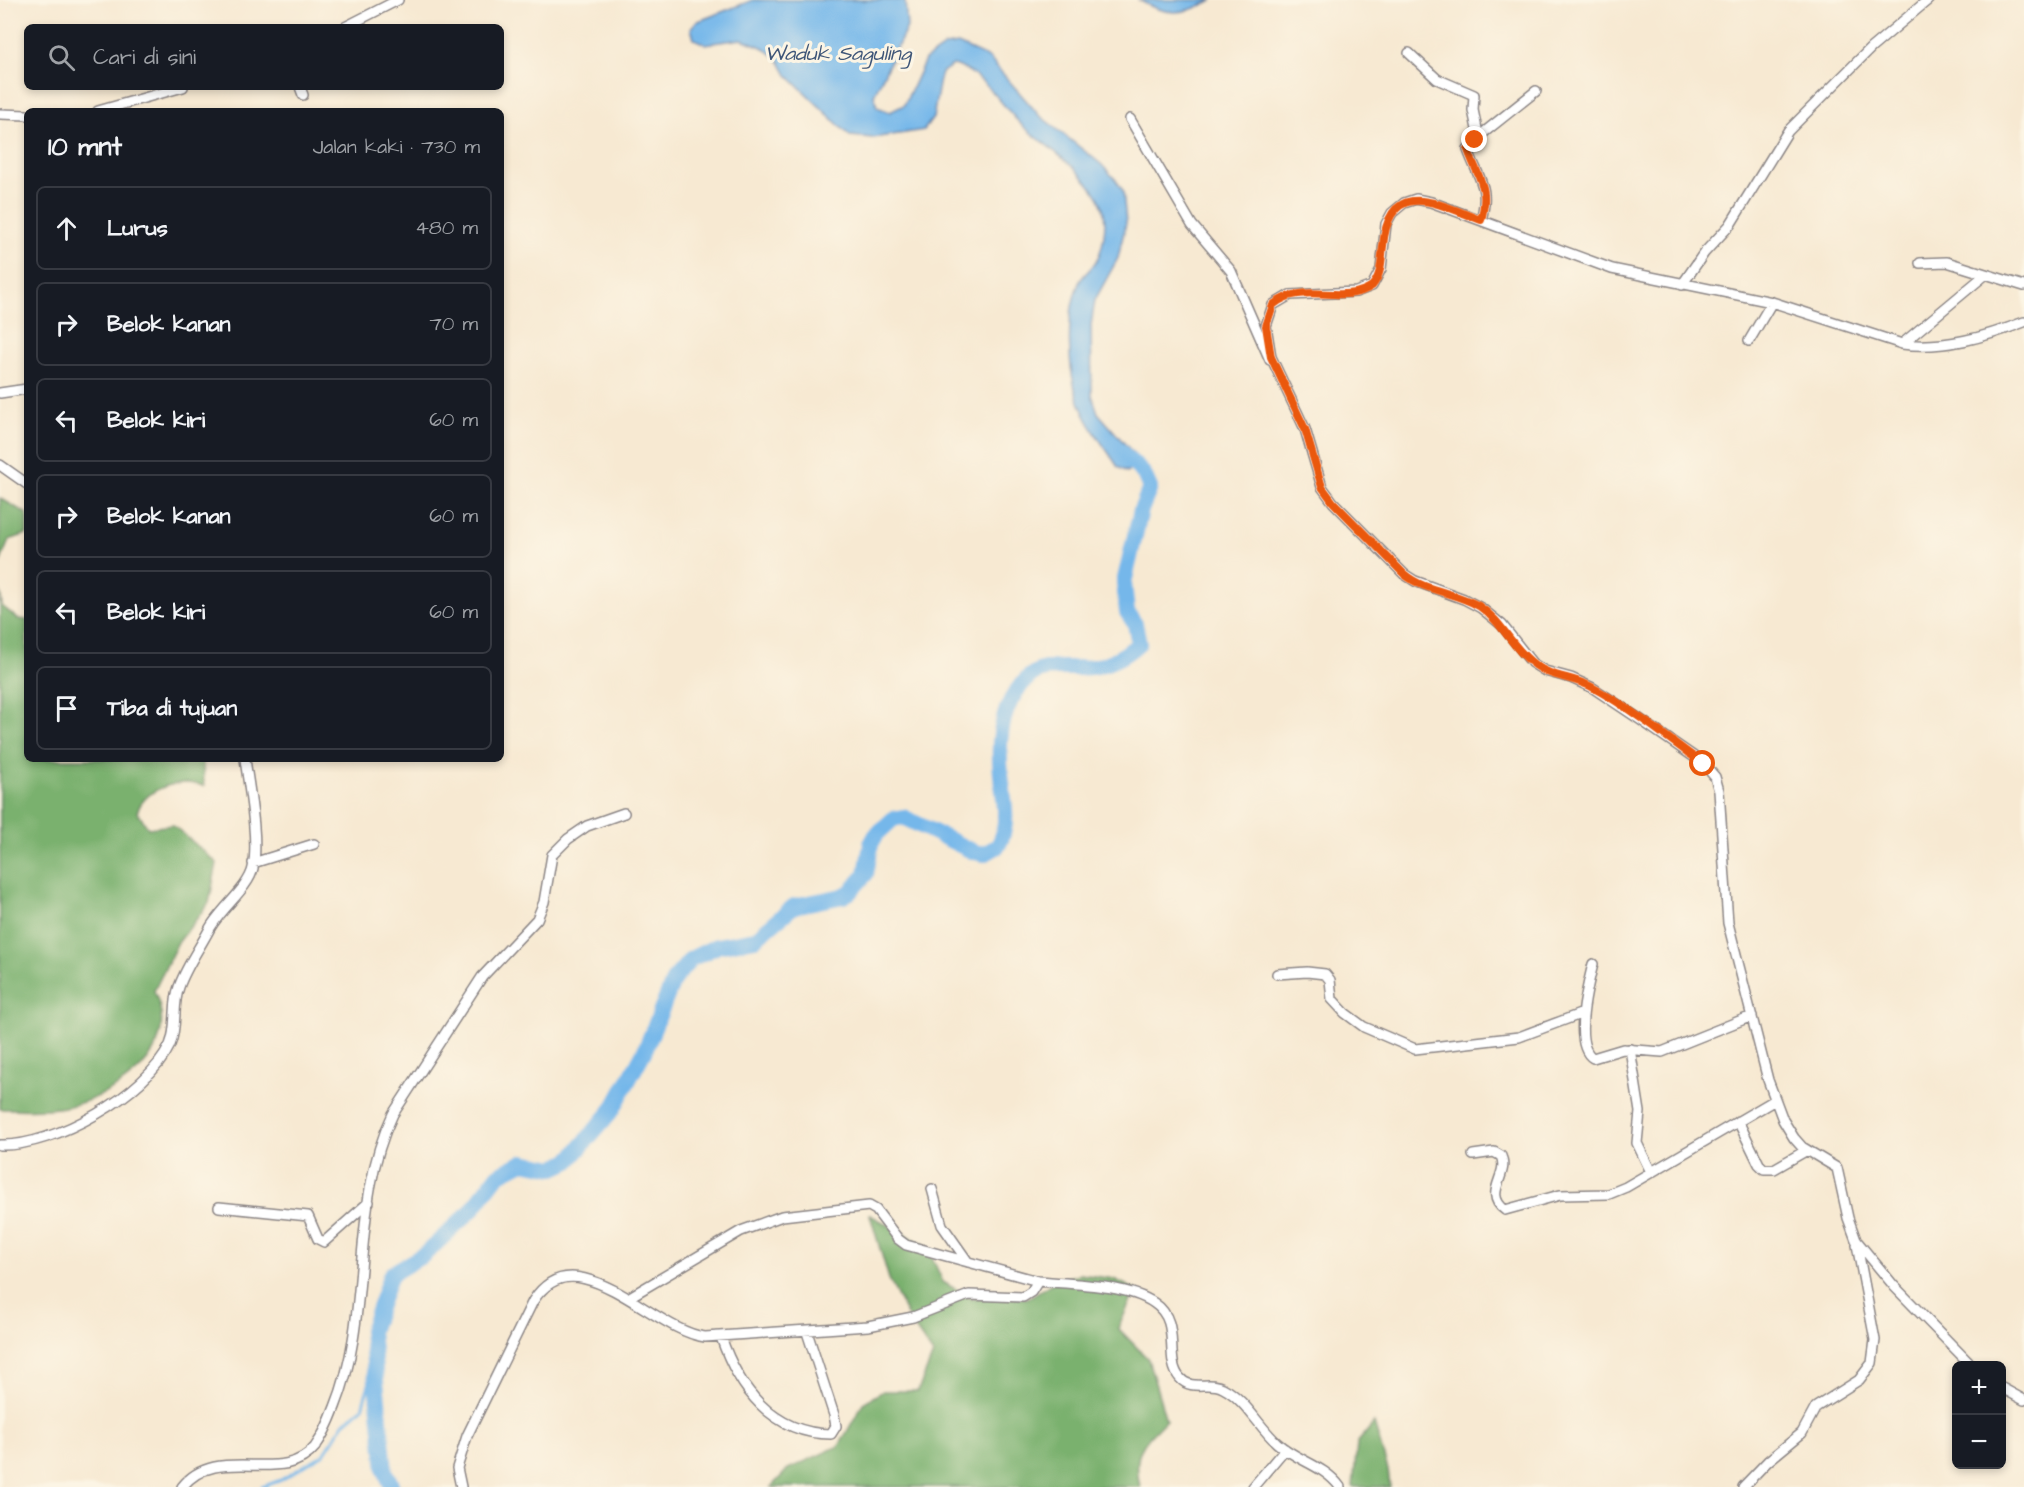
<!DOCTYPE html>
<html lang="id">
<meta charset="utf-8">
<style>
:root{--surface:#171b24;--page:#242831;--text:#f1f3f6;--muted:#9ea1a6;--line:#363941}
body{margin:0;font-family:"Architects Daughter",sans-serif;background:var(--page);color:var(--text)}
.controls{position:absolute;right:18px;bottom:18px;display:grid;overflow:hidden;border-radius:9px;box-shadow:0 3px 9px #0003}
.controls button{width:54px;height:54px;display:grid;place-items:center;padding:0;border:0;border-bottom:2px solid var(--line);background:var(--surface);color:var(--text);font:30px sans-serif}
.stop{position:absolute;width:18px;height:18px;margin:-14px;border:4px solid #ea580c;border-radius:50%;background:#fff}
.stop.end{background:#ea580c;border-color:#fff;box-shadow:0 2px 6px #0008}
.list{margin:0;padding:0;list-style:none}
h2{display:flex;justify-content:space-between;align-items:center;height:78px;margin:0;padding:0 24px;font-size:26px}
h2 small{font-size:20px;font-weight:400;color:var(--muted)}
.list li{display:grid;grid-template-columns:39px 1fr auto;gap:18px;align-items:center;box-sizing:border-box;height:84px;margin:0 12px 12px;padding:0 12px;border:2px solid var(--line);border-radius:9px}
.list b{display:block;font-size:22px;white-space:nowrap}
.list em{font-size:20px;font-style:normal;color:var(--muted)}
.icon{flex:none;width:33px;height:33px;fill:none;stroke:currentColor;stroke-width:2;stroke-linecap:round;stroke-linejoin:round}
.map{position:relative;flex:none;width:2024px;height:1487px;overflow:hidden}
.search{position:absolute;background:var(--surface);box-shadow:0 3px 9px #0003;left:24px;top:24px;width:480px;height:66px;display:flex;align-items:center;gap:15px;box-sizing:border-box;padding:0 21px;border-radius:9px;color:var(--muted);font-size:22px}
.panel{position:absolute;background:var(--surface);box-shadow:0 3px 9px #0003;left:24px;top:108px;width:480px;height:654px;border-radius:9px}
.map>svg:first-child{display:block}
</style>
<div class="map">
<svg width="2024" height="1487" viewBox="0 0 2024 1487">
<rect width="100%" height="100%" fill="#fcf5e5"/>
<filter id="ink" filterUnits="userSpaceOnUse"><feTurbulence type="fractalNoise" baseFrequency=".0167" numOctaves="2"/><feDisplacementMap in="SourceGraphic" scale="12" xChannelSelector="R" yChannelSelector="G"/><feConvolveMatrix kernelMatrix="1 2 1 2 8 2 1 2 1" color-interpolation-filters="sRGB"/></filter>
<filter id="wash" filterUnits="userSpaceOnUse"><feTurbulence type="fractalNoise" baseFrequency=".008" numOctaves="4" result="noise"/><feDisplacementMap in="SourceGraphic" scale="24" xChannelSelector="R" yChannelSelector="G"/><feGaussianBlur stdDeviation="1.35" result="paint"/><feColorMatrix in="noise" values="0 0 0 0 0 0 0 0 0 0 0 0 0 0 0 0 0 1.4 0 .05"/><feComposite in="paint" operator="in"/></filter>
<g filter="url(#wash)">
<rect width="100%" height="100%" fill="#f7e9d2"/>
<path fill="#7ab16e" stroke="#4e6a54" stroke-width="1.5" d="M0,498L27,514V534L9,540L0,563Z
M0,590L2,606L18,619L27,620V759H200L203,762L204,786C180,778 146,787 137,812L148,828L173,825L217,863L209,903L177,944L154,991C184,1052 118,1096 65,1107C45,1111 21,1109 0,1109Z
M870,1215L927,1246L943,1282L971,1298H1028L1057,1280L1080,1274L1114,1279L1136,1290L1118,1328L1148,1359L1166,1420C1143,1443 1132,1452 1140,1487H771L788,1469L839,1446L863,1403L883,1391H918L933,1354L910,1321L889,1279Z
M1374,1423L1388,1470L1390,1487H1353L1357,1443Z"/>
<path fill="#75b7ea" stroke="#4c6c92" stroke-width="1.5" d="M753,0H905L907,27L874,95L877,107L890,112L904,105L925,60L945,46L958,44L989,58L1039,115L1101,164L1116,180L1123,191L1126,223L1118,258L1095,300L1091,325L1092,395L1098,413L1133,453L1136,464L1127,472L1118,467C1106,448 1090,429 1082,409C1067,377 1065,315 1079,283C1083,274 1092,269 1096,261C1104,248 1107,223 1103,208C1094,177 1048,148 1024,127C1001,106 985,73 953,65L941,73L933,118L924,130L873,138L850,136L787,75L779,60L764,48L742,39L705,44L694,39L691,28L696,22Z
M1139,0H1213C1184,15 1167,17 1139,0Z"/>
<g fill="none" stroke-linecap="round" stroke-linejoin="round">
<path stroke="#75b7ea" stroke-width="3" d="M262,1487L281,1480L324,1454L344,1423L362,1408L374,1368"/>
<path stroke="#75b7ea" stroke-width="16" d="M392,1487L385,1470L371,1331L391,1274L425,1254L471,1211L498,1175L523,1162L554,1168L569,1161L613,1109L645,1050L674,979L691,959L717,946L755,939L794,906L843,896L850,892L866,874L871,844L876,835L893,819L903,817L974,852L984,854L998,846C1011,823 1003,798 1001,774C997,738 1001,702 1029,677C1044,664 1063,669 1082,668C1104,667 1124,657 1139,643L1135,624L1127,612L1124,583L1141,510L1150,488L1144,474L1119,450"/>
</g>
</g>
<g filter="url(#ink)">
<g fill="none" stroke-linecap="round" stroke-linejoin="round">
<defs>
<path id="minor" d="M345,27L398,0
M1409,53L1437,79L1474,95L1473,110L1478,134L1468,150C1479,180 1490,187 1481,220
M300,87L303,95
M98,111L183,87
M0,114L27,115
M1130,119L1192,225L1231,271L1270,360
M1477,138L1536,91
M1920,263L1947,262L2024,286
M1682,285L1704,253L1730,225L1788,131L1871,48L1928,0
M1749,341L1772,302
M1902,344L1985,275
M0,393L27,389
M0,465L27,484
M253,863L314,844
M1593,964C1588,984 1572,1045 1593,1058L1623,1049L1662,1052L1752,1016
M1277,974L1307,972L1325,974L1330,980L1332,999L1345,1013L1364,1027L1415,1049L1519,1037L1583,1013
M1630,1049L1640,1112L1637,1143L1651,1172
M1738,1121L1759,1164L1764,1169H1774L1807,1150
M0,1145C54,1147 147,1094 170,1045C178,1026 172,1005 179,987C186,967 199,949 209,930C219,910 249,888 253,868C259,840 249,788 245,759
M1473,1155L1494,1152L1501,1156C1510,1175 1482,1193 1505,1210L1560,1195L1609,1194L1626,1187L1775,1100
M932,1189L942,1225L968,1262
M219,1207L308,1216L318,1239L324,1242L369,1202
M628,1298L741,1231L782,1216L869,1206L876,1210L898,1239L906,1245L1038,1281
M721,1337C738,1387 772,1434 831,1434L836,1426L834,1415L807,1332
M1972,1366L1894,1286L1856,1240L1848,1218L1837,1168L1802,1147L1794,1138L1783,1120L1768,1080L1728,923L1719,791L1715,777L1703,763L1638,718L1593,688L1571,678L1545,671L1532,663L1502,625L1481,608L1464,599L1415,581L1404,574L1333,502L1322,487L1305,429L1271,357L1266,326L1273,305L1290,295L1356,292L1372,286L1381,269L1386,224L1392,213L1404,203L1416,199L1431,202L1612,269L1772,302L1902,344C1944,349 1986,337 2024,322
M2002,1388L2024,1400
M182,1487C217,1442 283,1487 315,1447C324,1435 330,1420 335,1407C373,1313 349,1205 393,1114L482,977L537,919L544,902L552,855L568,839L587,826L624,813
M461,1487L457,1468L467,1436L533,1301C576,1233 653,1331 705,1337L868,1326L913,1317L969,1295L1023,1297L1031,1292L1038,1281C1071,1284 1126,1284 1154,1303C1183,1322 1163,1359 1180,1378C1192,1392 1209,1380 1223,1388C1246,1400 1258,1426 1277,1443C1297,1461 1324,1465 1340,1487
M1253,1487L1285,1449
M1743,1487L1768,1461L1802,1433L1816,1407L1859,1380L1872,1363L1875,1340L1857,1245"/>
</defs>
<use href="#minor" stroke="#8c8686" stroke-width="12"/>
<use href="#minor" stroke="#fff" stroke-width="9"/>
</g>
</g>
<g fill="none" stroke-linecap="round" stroke-linejoin="round" filter="url(#ink)">
<path stroke="#ea580c" stroke-width="8" d="M1475,140L1468,150C1479,180 1490,187 1481,220C1438,204 1389,176 1383,246C1381,260 1382,275 1372,286C1343,306 1302,280 1273,305L1266,326L1271,357L1305,429L1322,487L1333,502L1404,574C1425,592 1456,592 1479,606C1503,622 1512,649 1535,665C1551,677 1572,677 1590,686C1626,705 1670,739 1703,764"/>
</g>
<g text-anchor="middle" dominant-baseline="central" stroke-width="6" stroke-linejoin="round" paint-order="stroke">
<g font-size="21" font-style="italic" fill="#3f5678" stroke="#fcf5e5">
<text x="838" y="53">Waduk Saguling</text>
</g>
</g>
</svg>
<div class="controls">
<button>+</button>
<button>−</button>
</div>
<div class="stop" style="left:1703px;top:764px"></div>
<div class="stop end" style="left:1475px;top:140px"></div>
<div class="search"><svg class="icon" aria-label="search" viewBox="0 0 24 24"><circle cx="10" cy="10" r="6"/><path d="M15 15l6 6"/></svg>Cari di sini</div>
<section class="panel">
<h2>10 mnt<small>Jalan kaki · 730 m</small></h2>
<ul class="list">
<li><svg class="icon" aria-label="ahead" viewBox="0 0 24 24"><path d="M12 20V5M6 11l6-6 6 6"/></svg><div><b>Lurus</b></div><em>480 m</em></li>
<li><svg class="icon" aria-label="right" viewBox="0 0 24 24"><path d="M7 20v-9h11M14 6l5 5-5 5"/></svg><div><b>Belok kanan</b></div><em>70 m</em></li>
<li><svg class="icon" aria-label="left" viewBox="0 0 24 24"><path d="M17 20v-9H6M10 6l-5 5 5 5"/></svg><div><b>Belok kiri</b></div><em>60 m</em></li>
<li><svg class="icon" aria-label="right" viewBox="0 0 24 24"><path d="M7 20v-9h11M14 6l5 5-5 5"/></svg><div><b>Belok kanan</b></div><em>60 m</em></li>
<li><svg class="icon" aria-label="left" viewBox="0 0 24 24"><path d="M17 20v-9H6M10 6l-5 5 5 5"/></svg><div><b>Belok kiri</b></div><em>60 m</em></li>
<li><svg class="icon" aria-label="arrive" viewBox="0 0 24 24"><path d="M6 21V4h12l-3 4 3 4H6"/></svg><div><b>Tiba di tujuan</b></div></li>
</ul>
</section>
</div>
